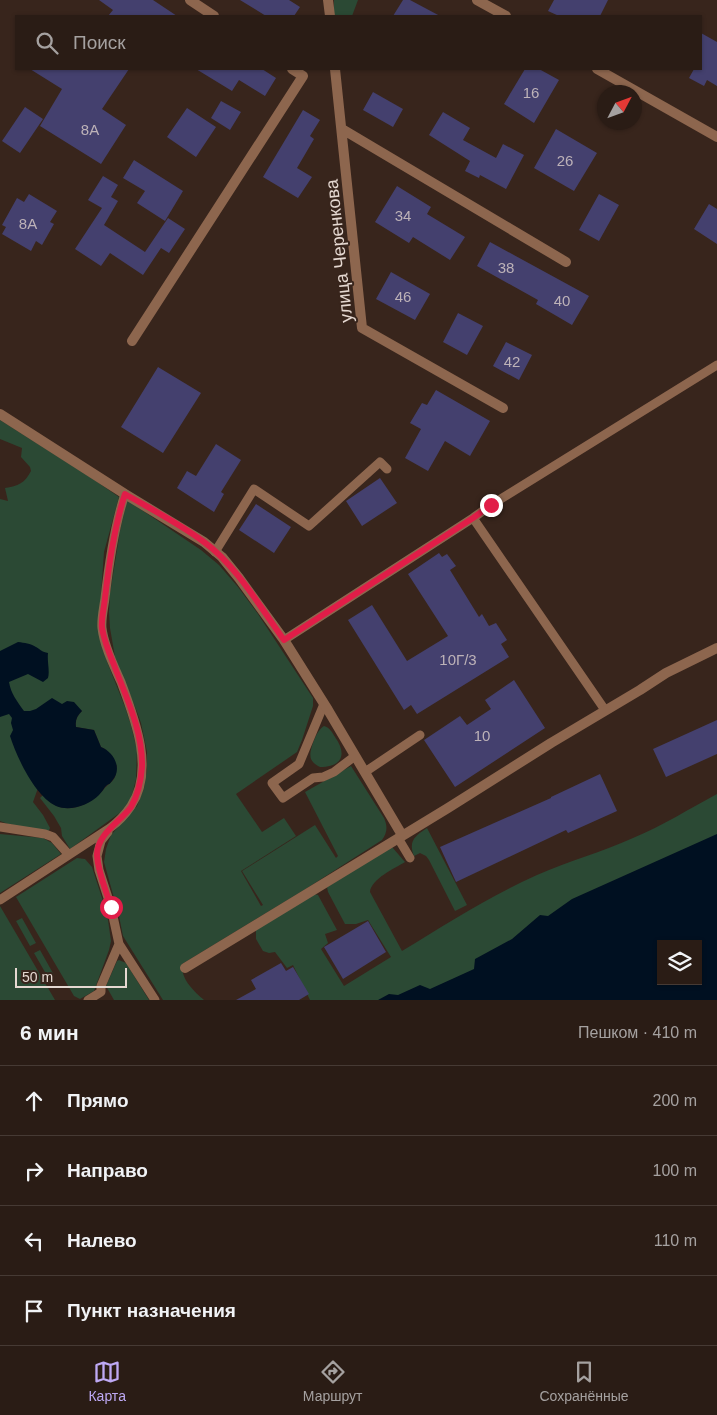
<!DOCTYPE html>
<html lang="ru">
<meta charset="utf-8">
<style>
:root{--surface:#2a1c15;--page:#362922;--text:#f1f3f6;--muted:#a5a1a0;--line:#463a34;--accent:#bea9f4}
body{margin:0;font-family:Arial,sans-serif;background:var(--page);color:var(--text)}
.controls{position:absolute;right:15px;bottom:15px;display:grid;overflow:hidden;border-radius:0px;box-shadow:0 1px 4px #0004}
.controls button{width:45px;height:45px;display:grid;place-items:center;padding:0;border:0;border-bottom:1px solid var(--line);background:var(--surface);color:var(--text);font:25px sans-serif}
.compass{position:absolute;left:597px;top:85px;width:45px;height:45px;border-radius:50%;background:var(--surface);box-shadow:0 1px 4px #0004;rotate:49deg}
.scale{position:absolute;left:15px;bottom:12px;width:112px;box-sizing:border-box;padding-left:5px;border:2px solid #e5d8d1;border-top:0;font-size:14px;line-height:18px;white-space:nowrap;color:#e5d8d1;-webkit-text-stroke:4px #38251c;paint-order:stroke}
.stop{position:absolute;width:15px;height:15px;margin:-11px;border:4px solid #e11d48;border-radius:50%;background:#fff}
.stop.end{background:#e11d48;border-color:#fff;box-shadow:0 1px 5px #0008}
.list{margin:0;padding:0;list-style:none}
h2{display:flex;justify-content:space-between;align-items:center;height:65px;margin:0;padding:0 20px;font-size:21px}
h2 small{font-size:16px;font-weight:400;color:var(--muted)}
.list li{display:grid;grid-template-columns:32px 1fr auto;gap:15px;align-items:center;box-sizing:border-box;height:70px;padding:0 20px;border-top:1px solid var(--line)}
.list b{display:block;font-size:19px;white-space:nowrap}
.list em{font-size:16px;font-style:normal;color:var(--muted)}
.icon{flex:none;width:28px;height:28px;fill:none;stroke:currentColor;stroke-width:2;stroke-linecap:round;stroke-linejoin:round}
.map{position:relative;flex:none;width:717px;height:1000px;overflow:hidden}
.search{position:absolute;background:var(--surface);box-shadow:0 1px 4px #0004;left:15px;right:15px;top:15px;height:55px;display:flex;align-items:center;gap:12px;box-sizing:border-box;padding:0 18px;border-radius:0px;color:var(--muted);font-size:19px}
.sheet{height:345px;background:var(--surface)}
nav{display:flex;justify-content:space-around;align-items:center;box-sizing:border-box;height:70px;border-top:1px solid var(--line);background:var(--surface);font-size:14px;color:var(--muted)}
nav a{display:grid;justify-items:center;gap:2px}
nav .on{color:var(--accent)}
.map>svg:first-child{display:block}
</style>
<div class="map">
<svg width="717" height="1000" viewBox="0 0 717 1000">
<rect width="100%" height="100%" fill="#38251c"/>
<path fill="#2b4934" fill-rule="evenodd" d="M334,0H358L352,16H334Z
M0,420L90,477L119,497L104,552L100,608L102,644L108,664L125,707L131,725L137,750L136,779L131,799L121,812L70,849L62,836L61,828L54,816L40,798L43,795C47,799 51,803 55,805C73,814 93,802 104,789C107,785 113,782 115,777C116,774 116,769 117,766L105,749L101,747L94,730L76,727C75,720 77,716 82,711L69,702L33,802L43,815L50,828L48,832L8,824L0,821V499L8,501L5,488C18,486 25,483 31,471L30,467L21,457L22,448L0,439Z
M127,500L201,550L219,565L238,587L258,614L313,698V706L302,740L297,752L236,794L262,832L284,818L296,836L241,871L261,906L263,905L242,871L315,825L336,858L338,856L305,792L351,766L384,818C388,827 387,833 382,840L304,890L182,964C181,980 194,991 204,1000H163L123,936L119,916L104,862L106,849L111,835L137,806L144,788L147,769V752L141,723L137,712L115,657L110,628L109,612L110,593L120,531Z
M324,726C330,728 332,732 335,737C348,755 341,767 320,767C316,765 313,763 311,759C308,752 317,729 324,726Z
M717,794V1000H310L293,965L287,968L275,952L269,953L263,951L256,939V930L314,894L318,895L337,930L325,934L328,943L321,949L344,986L391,957L368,920L356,924H345L328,892L327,887L392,847L405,862C395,868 371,879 370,892L402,951C446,924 490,896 537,875C569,861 602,852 633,838C662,826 689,809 717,794ZM661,944H698V981H661Z
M427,828L467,905L455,911L429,860L426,856L420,853L414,856C408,841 415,836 427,828Z
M0,834L43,838L52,843L61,854L0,893Z
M77,858L85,859L92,867L103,901L108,920L111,941L109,950L94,991L80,999L74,996L16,897Z
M0,906L55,1000H0Z
M22,918L36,943L30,946L16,921Z
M40,950L54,975L49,979L34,953Z
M119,960L126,963L149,1000H114L106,986L117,961Z"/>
<path fill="#001021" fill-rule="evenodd" d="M18,642C25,643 30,643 36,647C41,650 42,652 48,653C47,662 50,671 48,678L43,682L28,674L9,682C11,694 17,701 24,711H30L36,709L52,698L62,704L67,701L74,702L82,711C77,716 75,720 76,727L94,730L101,747C114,752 123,769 112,781C108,786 111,782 106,786C104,788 102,792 99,795C89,805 70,812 56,806C35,796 17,758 10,736L13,730L11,723L12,718L9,714L0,717V651Z
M717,834V1000H378L389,994L398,995L420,985L430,989L474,969L475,959L512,939L540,915L548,916L572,899ZM661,944H698V981H661Z"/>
<path fill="#44406e" d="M99,0H153L177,16H108L113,10Z
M240,0H289L300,7L294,16H266Z
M403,0H410L440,16H393Z
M554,0H608L600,16H559L548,11Z
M701,33L717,42V86L707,80L704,86L689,78L694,69H701Z
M30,69H129L102,109L126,125L101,164L40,126L62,89Z
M196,69H262L276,78L265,96L239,80L232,91Z
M525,69H539L559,80L534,123L504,104Z
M373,92L403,109L393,127L363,110Z
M221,101L241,112L230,130L211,118Z
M25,107L43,119L20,153L2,141Z
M187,108L216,127L196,157L167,137Z
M303,110L320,120L310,136L314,139L297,168L312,177L298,198L263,177Z
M443,112L470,128L463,140L496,158L503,144L524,155L506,189L480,175L479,178L465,171L470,161L429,135Z
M556,129L597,153L574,191L534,168Z
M134,160L183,191L165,221L137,203L145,191L123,178Z
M103,176L118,185L111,197L118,201L104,225L145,252L168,218L185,229L169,253L161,248L143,275L110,253L101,266L75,249L102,208L88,200Z
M397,186L431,207L427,214L465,237L450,260L413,237L409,243L375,222Z
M29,194L57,211L50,222L54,224L42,245L36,241L31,251L2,234L6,227L2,225L17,198L24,202Z
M599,194L619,205L599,241L579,230Z
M709,204L717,209V244L694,229Z
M490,242L589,296L572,325L536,304L538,300L477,266Z
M391,272L430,294L415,320L376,299Z
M458,313L483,326L467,355L443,342Z
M506,342L532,355L519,380L493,366Z
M158,367L201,393L163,453L121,427Z
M436,390L490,421L470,456L445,441L428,471L405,458L421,429L410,423L422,403L427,405Z
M216,444L241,460L221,492L224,494L214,512L177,488L187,471L196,476Z
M380,478L397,503L362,526L346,501Z
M256,504L291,527L274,553L239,530Z
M439,553L442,557L447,554L456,566L450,570L479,617L482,614L489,626L496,623L507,640L501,644L509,657L417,714L411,705L404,710L348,620L372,605L407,661L448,636L408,574Z
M514,680L545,728L455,787L424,740L460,716L467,725L491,709L485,700Z
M717,720V754L666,777L653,749Z
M600,774L617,811L568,833L566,830L456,882L440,847L551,798V797Z
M368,921L386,952L343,979L324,947Z
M281,963L286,971L293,967L309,994L299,1000H236L256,989L251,980Z"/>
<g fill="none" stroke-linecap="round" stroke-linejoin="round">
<path stroke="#8d664e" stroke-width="9" d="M473,518L605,710
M215,552L254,489L309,526L380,462L387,469
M284,640L473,518L491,505L717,365
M324,704L299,764L272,783L283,798L313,778L323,777L334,772L355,756
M365,772L420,735
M0,827L45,834L53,837L69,855
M108,832L101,841L97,856L99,870L111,907L119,944L155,1000
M398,838L410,858
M0,900L110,828C118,822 125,815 131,806C155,770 135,719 121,682C114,666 104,646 102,628C101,619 104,607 105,598C109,563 114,527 125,494
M88,1000L101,992V986L119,944"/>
<path stroke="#8d664e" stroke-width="10" d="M190,0L214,16
M328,0L330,16
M477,0L506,16
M335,69L362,328L503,408
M597,69L717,137
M342,129L566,262
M132,341L303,76L292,69
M0,414L125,494L204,542L222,557L239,578L284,640L328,710L402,835
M185,968L448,808L551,743L640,690L666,673L717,648"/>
</g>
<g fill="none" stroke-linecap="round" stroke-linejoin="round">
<path stroke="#e11d48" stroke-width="6" d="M111,907C106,890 98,873 97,855C97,834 120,822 131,807C138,795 141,780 142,767C143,731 126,697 114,665C109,653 104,640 102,628C101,619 104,608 105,598C109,563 114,527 125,494C151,509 180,524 204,542C235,564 261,608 284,640L473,518L491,505"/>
</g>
<g text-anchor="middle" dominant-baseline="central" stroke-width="4" stroke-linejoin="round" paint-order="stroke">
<g font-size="15" fill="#bdb2b8">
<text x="531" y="92">16</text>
<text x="90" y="129">8А</text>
<text x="565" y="160">26</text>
<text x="403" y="215">34</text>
<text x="28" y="223">8А</text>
<text x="506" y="267">38</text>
<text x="403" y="296">46</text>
<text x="562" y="300">40</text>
<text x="512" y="361">42</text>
<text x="458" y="659">10Г/3</text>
<text x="482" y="735">10</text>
</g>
<g font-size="18" fill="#e5d8d1" stroke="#38251c">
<text transform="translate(339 251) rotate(-96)">улица Черенкова</text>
</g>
</g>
</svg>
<div class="controls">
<button><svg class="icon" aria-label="layers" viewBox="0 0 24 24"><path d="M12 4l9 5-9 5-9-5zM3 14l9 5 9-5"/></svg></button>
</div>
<svg class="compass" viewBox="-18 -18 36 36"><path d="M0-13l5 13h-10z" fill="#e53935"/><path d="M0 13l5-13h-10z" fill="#a5a1a0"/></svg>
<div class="scale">50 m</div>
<div class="stop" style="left:111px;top:907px"></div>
<div class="stop end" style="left:491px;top:505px"></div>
<div class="search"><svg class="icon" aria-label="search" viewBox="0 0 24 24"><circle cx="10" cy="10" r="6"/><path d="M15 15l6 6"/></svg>Поиск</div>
</div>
<section class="sheet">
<h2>6 мин<small>Пешком · 410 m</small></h2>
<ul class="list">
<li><svg class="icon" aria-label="ahead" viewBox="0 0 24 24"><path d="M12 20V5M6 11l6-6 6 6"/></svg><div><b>Прямо</b></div><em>200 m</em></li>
<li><svg class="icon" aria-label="right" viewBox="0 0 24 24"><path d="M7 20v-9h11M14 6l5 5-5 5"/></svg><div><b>Направо</b></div><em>100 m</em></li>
<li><svg class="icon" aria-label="left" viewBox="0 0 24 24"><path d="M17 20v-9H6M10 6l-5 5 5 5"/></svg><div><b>Налево</b></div><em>110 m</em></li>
<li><svg class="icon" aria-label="arrive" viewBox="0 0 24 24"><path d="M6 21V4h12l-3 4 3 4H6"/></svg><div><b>Пункт назначения</b></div></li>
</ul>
</section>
<nav>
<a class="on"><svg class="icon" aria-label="map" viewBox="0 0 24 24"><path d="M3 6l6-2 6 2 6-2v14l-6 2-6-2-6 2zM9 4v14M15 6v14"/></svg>Карта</a>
<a><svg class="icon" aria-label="directions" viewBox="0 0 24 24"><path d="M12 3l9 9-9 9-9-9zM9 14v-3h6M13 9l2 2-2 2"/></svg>Маршрут</a>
<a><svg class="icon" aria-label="saved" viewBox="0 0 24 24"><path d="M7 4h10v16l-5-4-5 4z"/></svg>Сохранённые</a>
</nav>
